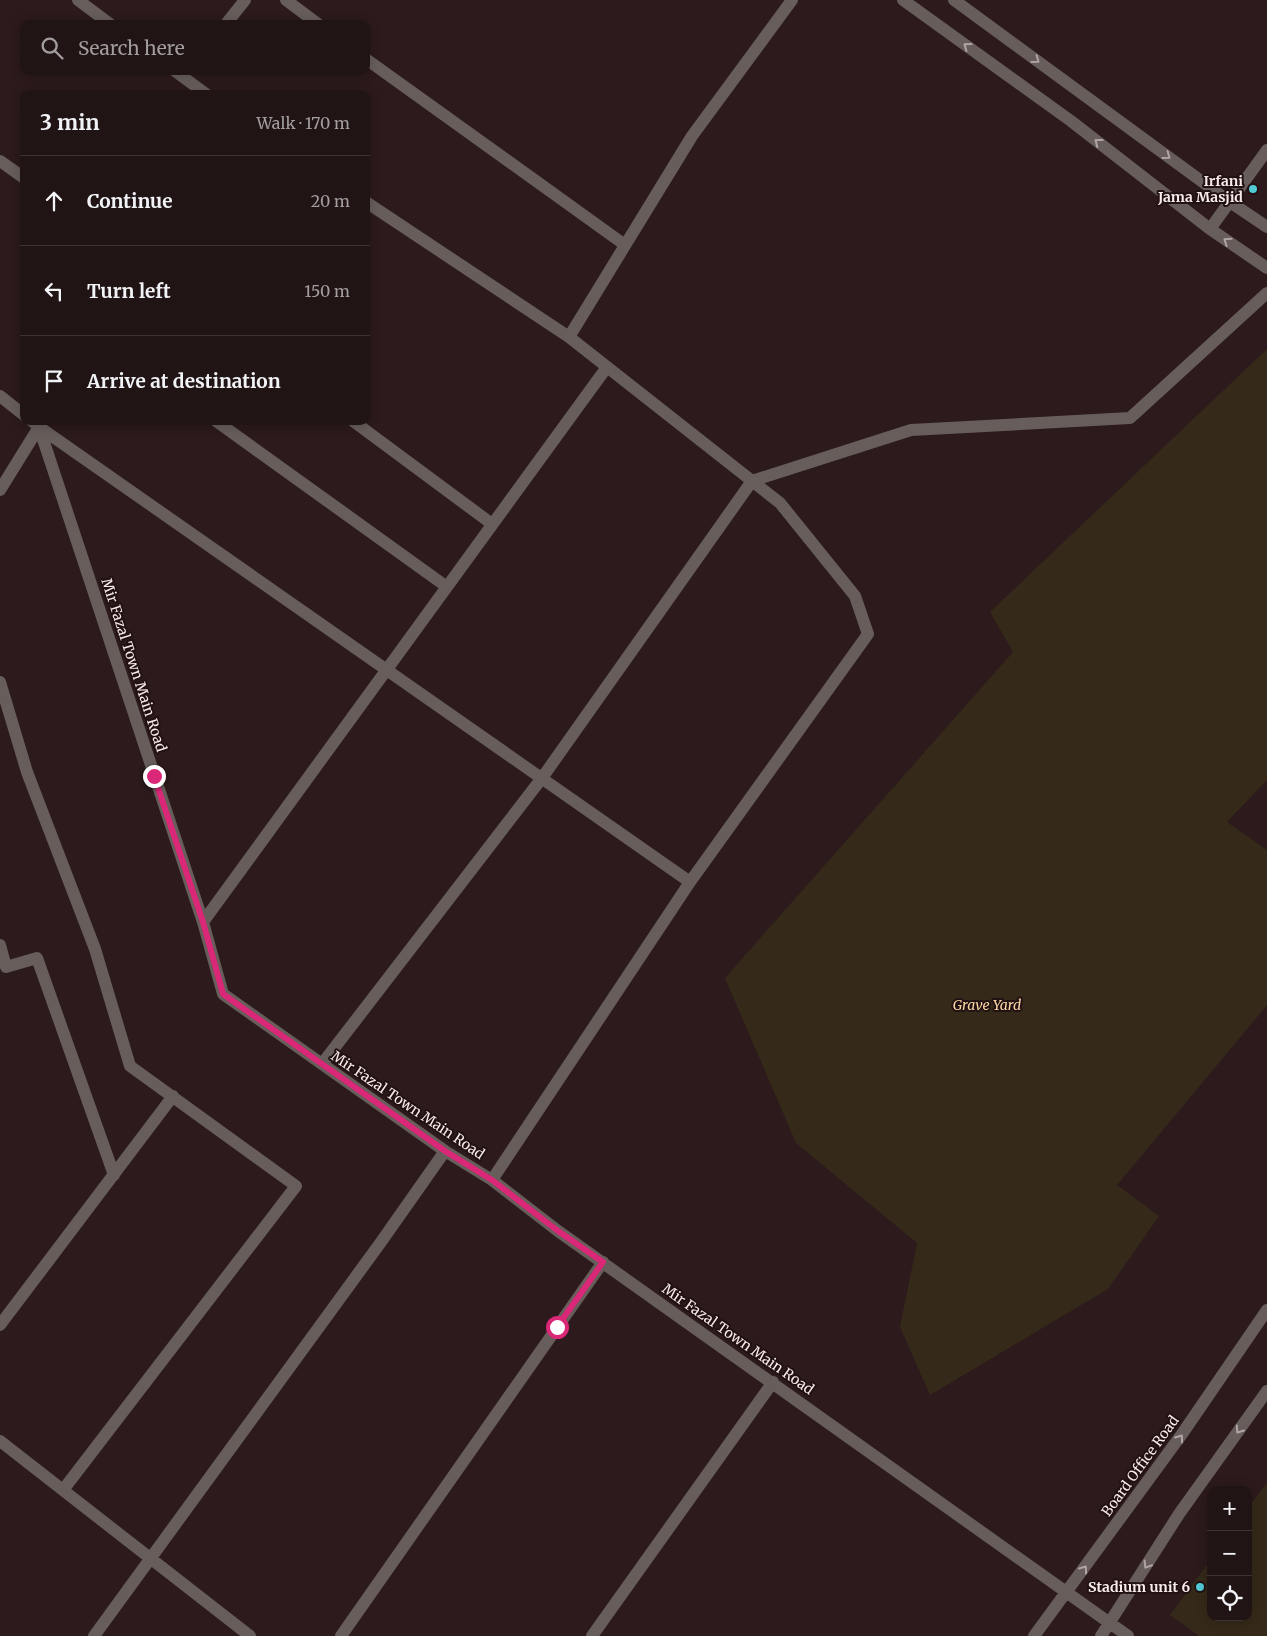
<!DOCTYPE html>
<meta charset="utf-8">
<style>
:root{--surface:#211415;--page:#2d2122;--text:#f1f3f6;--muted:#a29ea0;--line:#3e3334}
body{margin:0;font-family:Merriweather,serif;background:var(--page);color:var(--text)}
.controls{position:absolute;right:15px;bottom:15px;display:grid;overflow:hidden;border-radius:10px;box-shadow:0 2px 12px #0003}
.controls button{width:45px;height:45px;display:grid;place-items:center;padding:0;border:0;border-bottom:1px solid var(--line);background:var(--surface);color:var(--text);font:25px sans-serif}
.stop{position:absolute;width:15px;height:15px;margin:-11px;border:4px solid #db2777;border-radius:50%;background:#fff}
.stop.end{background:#db2777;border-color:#fff;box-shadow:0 1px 5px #0008}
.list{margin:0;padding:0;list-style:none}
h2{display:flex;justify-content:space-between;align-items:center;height:65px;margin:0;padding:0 20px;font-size:21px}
h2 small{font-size:16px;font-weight:400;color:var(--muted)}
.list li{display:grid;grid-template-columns:32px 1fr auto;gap:15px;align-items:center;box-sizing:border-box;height:90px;padding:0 20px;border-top:1px solid var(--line)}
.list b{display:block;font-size:19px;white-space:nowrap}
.list em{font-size:16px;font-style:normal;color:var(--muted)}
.icon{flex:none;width:28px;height:28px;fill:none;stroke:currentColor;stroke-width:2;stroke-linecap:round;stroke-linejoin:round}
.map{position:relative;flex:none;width:1267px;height:1636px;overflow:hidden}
.search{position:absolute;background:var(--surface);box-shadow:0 2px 12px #0003;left:20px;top:20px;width:350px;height:55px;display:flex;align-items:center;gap:12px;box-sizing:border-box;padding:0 18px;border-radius:10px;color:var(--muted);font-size:19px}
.panel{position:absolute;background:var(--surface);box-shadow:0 2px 12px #0003;left:20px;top:90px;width:350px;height:335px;border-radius:10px}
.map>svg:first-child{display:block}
</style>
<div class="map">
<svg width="1267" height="1636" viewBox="0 0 1267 1636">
<rect width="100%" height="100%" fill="#2c1a1c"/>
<path fill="#352a19" d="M1267,349V780L1227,822L1267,850V1005L1117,1185L1159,1216L1108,1289L930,1395L900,1327L917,1243L796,1143L725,978L1013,652L990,612Z
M1267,1483V1636H1199L1170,1615L1211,1559V1617H1248V1508Z"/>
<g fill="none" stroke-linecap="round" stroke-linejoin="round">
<path stroke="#675e5b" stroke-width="12" d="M78,0L110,24
M286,0L318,24
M903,0L1071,121L1210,229L1267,268
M954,0L1230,202L1267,227
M226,24L245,0
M366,59L625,245
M175,71L206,94
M0,161L24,178
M1210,229L1267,150
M569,337L692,136L792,0
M0,396L24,415
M32,421L39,427L203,922L223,994L445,1151L492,1180L558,1231L1128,1636
M216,421L447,587
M353,421L492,524
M0,490L39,427L690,882L868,634L855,596L780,503L569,337L366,202
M0,682L27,772L95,949L130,1066L296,1186L63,1490
M203,922L607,367
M0,945L6,967L37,958L114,1175
M322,1064L542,778L752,481L911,430L1130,418L1267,293
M492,1180L690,882
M0,1325L173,1096
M0,1441L250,1636
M94,1636L381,1242L445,1151
M341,1636L603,1262
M592,1636L773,1382
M1034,1636L1182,1434L1267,1310
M1101,1636L1179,1514L1267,1391"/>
</g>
<defs><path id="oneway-chevron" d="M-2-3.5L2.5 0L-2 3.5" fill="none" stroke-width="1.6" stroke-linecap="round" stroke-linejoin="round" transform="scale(1.25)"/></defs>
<g stroke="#b0a4a4">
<use href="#oneway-chevron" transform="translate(967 46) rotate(-144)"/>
<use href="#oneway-chevron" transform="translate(1036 60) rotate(36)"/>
<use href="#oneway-chevron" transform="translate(1098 142) rotate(-142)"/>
<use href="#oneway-chevron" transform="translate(1167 156) rotate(36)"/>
<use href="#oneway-chevron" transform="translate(1227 241) rotate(-145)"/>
<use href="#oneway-chevron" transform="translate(1239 1430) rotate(125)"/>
<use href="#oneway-chevron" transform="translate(1180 1438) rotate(-54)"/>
<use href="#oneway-chevron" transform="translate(1147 1565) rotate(122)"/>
<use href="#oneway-chevron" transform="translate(1084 1569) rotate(-54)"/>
</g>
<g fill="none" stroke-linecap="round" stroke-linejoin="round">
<path stroke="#db2777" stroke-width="6" d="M154,776L203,922L223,994L445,1151L492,1180L558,1231L603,1262L557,1327"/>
</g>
<g fill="#52cbd7" stroke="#221113" stroke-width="2">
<circle cx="1253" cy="189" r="5"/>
<circle cx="1200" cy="1587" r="5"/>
</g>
<g text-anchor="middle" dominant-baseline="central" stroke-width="4" stroke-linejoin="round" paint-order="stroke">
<g font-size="14" font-weight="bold" fill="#f8ebec" stroke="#221113" text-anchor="end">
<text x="1243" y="181">Irfani<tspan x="1243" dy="16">Jama Masjid</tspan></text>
<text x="1190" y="1587">Stadium unit 6</text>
</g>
<g font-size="14" fill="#f8ebec" stroke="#221113">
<text transform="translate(134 665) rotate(72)">Mir Fazal Town Main Road</text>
<text transform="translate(408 1105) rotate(34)">Mir Fazal Town Main Road</text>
<text transform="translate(738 1339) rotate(35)">Mir Fazal Town Main Road</text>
<text transform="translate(1140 1466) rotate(-54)">Board Office Road</text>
</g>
<g font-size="14" font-style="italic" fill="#f9d8a3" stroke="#221113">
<text x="987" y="1005">Grave Yard</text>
</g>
</g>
</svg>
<div class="controls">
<button>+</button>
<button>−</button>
<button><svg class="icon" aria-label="locate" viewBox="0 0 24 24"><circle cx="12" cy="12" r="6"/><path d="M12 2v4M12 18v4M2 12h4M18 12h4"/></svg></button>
</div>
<div class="stop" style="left:557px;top:1327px"></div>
<div class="stop end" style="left:154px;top:776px"></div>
<div class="search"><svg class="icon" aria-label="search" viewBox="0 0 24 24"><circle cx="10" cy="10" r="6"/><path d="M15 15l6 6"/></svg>Search here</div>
<section class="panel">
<h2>3 min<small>Walk · 170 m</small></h2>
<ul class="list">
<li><svg class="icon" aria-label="ahead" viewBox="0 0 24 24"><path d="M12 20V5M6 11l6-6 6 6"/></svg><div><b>Continue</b></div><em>20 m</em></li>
<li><svg class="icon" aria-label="left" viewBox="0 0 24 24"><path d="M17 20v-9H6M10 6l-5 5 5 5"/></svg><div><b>Turn left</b></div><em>150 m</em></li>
<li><svg class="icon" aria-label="arrive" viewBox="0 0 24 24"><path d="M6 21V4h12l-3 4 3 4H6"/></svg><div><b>Arrive at destination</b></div></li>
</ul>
</section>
</div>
